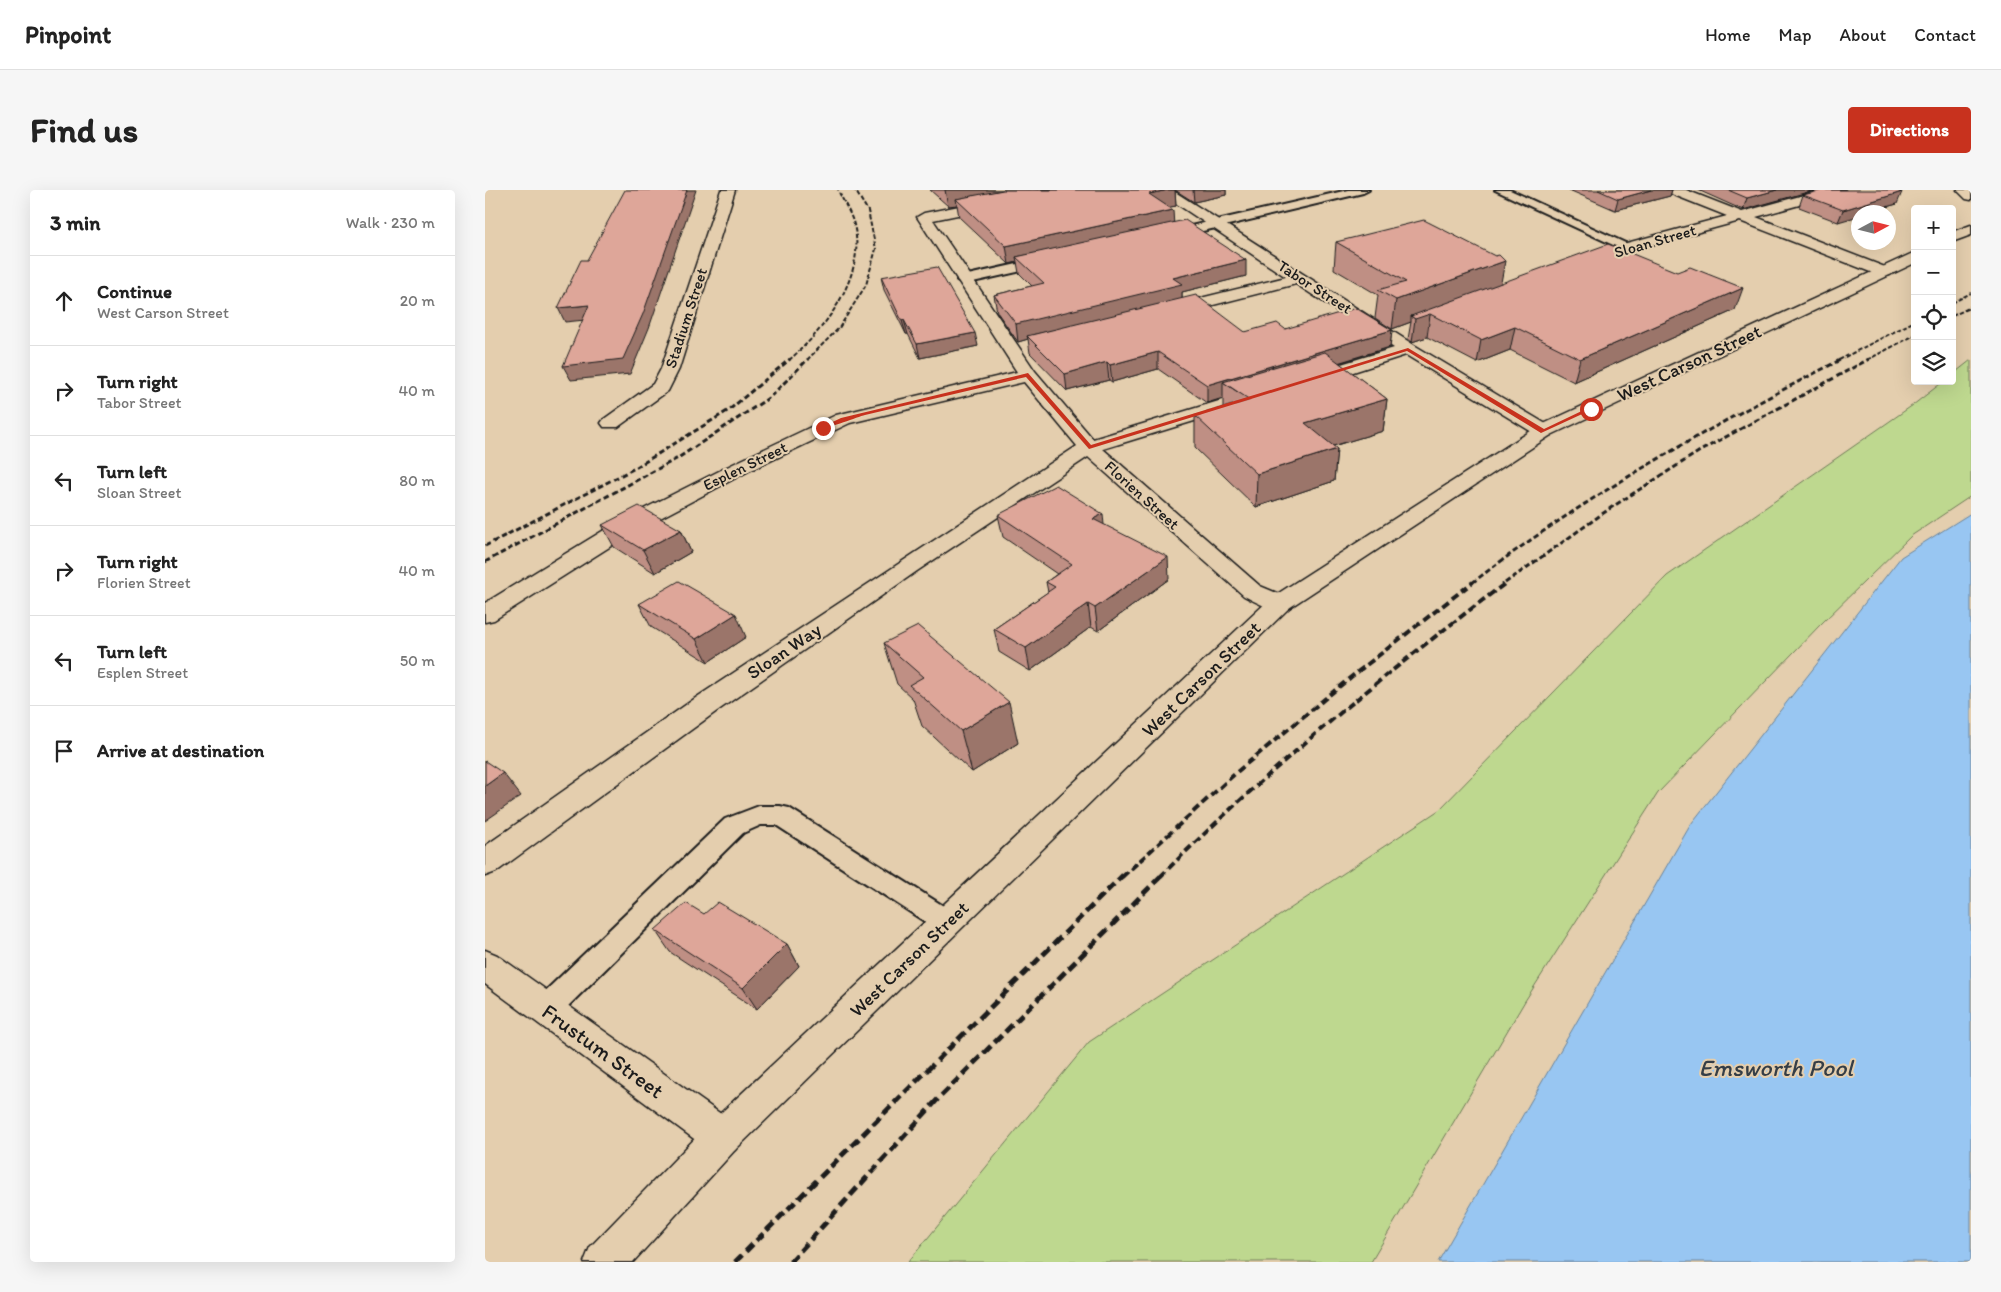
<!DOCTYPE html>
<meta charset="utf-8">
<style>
:root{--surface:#fff;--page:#f6f6f6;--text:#222;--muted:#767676;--line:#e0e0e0;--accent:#c8321e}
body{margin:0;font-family:Itim,sans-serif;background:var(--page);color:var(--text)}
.controls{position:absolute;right:15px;top:15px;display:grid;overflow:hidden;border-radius:5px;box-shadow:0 5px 20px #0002}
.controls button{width:45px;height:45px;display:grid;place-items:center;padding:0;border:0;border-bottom:1px solid var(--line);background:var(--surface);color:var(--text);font:25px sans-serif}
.compass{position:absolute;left:1366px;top:15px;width:45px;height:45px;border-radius:50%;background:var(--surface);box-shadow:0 5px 20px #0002;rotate:83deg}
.stop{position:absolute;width:15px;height:15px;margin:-11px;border:4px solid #c8321e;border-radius:50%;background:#fff}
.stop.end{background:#c8321e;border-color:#fff;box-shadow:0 1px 5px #0008}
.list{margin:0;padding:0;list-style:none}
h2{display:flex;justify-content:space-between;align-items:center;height:65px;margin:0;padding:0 20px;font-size:21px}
h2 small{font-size:16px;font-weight:400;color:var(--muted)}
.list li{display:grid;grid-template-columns:32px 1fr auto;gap:15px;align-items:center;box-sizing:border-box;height:90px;padding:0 20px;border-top:1px solid var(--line)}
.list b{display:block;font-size:19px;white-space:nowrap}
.list p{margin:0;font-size:16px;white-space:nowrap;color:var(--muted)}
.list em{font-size:16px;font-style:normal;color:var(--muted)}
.icon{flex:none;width:28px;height:28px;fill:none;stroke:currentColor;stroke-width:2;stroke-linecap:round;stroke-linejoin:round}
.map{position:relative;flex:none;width:1486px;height:1072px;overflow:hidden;border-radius:5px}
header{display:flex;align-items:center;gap:30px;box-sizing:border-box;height:70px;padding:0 25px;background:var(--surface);border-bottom:1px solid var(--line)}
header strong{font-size:24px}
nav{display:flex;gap:28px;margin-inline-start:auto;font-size:18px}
.intro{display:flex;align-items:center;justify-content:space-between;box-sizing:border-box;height:120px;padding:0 30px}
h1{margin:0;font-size:35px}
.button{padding:12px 22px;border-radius:5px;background:var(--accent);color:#fff;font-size:18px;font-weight:700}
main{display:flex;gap:30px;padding:0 30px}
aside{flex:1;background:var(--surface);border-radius:5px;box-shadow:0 5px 20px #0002}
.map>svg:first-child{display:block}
</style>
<header>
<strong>Pinpoint</strong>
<nav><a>Home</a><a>Map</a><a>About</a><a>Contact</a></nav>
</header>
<div class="intro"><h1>Find us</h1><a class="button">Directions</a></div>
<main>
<aside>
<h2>3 min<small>Walk · 230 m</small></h2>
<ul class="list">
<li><svg class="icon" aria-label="ahead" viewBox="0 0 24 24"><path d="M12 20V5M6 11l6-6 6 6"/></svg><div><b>Continue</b><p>West Carson Street</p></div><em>20 m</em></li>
<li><svg class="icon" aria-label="right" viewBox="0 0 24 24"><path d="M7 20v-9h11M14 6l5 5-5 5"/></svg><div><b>Turn right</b><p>Tabor Street</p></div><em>40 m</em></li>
<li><svg class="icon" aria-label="left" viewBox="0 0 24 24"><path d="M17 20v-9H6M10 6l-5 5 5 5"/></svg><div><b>Turn left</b><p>Sloan Street</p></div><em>80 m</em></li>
<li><svg class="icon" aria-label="right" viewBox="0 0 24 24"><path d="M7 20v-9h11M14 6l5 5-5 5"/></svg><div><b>Turn right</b><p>Florien Street</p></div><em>40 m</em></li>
<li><svg class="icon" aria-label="left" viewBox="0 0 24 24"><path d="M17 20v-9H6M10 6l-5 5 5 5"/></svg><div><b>Turn left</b><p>Esplen Street</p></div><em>50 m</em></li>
<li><svg class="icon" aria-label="arrive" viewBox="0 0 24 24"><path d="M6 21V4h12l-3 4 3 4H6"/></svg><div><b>Arrive at destination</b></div></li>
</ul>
</aside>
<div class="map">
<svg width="1486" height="1072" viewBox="0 0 1486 1072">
<rect width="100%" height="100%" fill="#e4ceae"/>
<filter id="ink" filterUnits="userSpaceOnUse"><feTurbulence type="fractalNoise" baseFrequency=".02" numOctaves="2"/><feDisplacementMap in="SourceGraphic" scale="10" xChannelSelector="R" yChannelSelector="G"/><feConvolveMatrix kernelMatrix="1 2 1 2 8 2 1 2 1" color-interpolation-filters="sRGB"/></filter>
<g filter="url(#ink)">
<path fill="#bed88f" stroke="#6d7a56" d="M1486,170V306L1426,346L1336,434L1173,603L1040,811L886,1072H423L604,852L954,620L1182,386L1428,215L1459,191H1467V185Z"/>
<path fill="#98c6f2" stroke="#66829c" d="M1486,323V1072H953L1206,634L1416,367Z"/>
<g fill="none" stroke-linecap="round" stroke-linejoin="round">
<defs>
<path id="service" d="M863,0H884L878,3L684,49L678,45L684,41Z
M1010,0H1025L1149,57L1147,60H1139Z
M563,67L569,71L568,74L479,94L472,90L474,87Z
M274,616H295L304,618L471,724L475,732L471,740L462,743L453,740L291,635H276L258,643L71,828L61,832L51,828L47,819L51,810L240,629Z"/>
<path id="minor" d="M236,0H250L194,179L183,201L133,237H119L116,233L119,229L168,194L176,179Z
M555,0H583L576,4L448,30L550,181L608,249L767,201H781L784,205L781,209L618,259L775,396L804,408L807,413L804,418C788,423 773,413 759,406L603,267L432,381L232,521L11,682L0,686V656L212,507L592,256L539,192L365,233L262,282L145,344L9,430L0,432V413L129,334L248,274L351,225L532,182L432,27L439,23Z
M671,0H687L929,155L1066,237L1069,241L1066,245L1059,247L1052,245L921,165L834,193H820L818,189L820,185L909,158L811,94L685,126L679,125L677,121L679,117L801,87Z
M1182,0H1201L1257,22L1337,0H1360L1358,3L1271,27L1405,79L1407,82L1405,85H1393L1255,31L1148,60L1109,76H1097L1095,73L1097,70L1138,54L1242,26L1184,3Z
M0,760L12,765L250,934L256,947L250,960L237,966L224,960L0,794Z"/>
<path id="primary" d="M1472,0H1486V10L1481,9Z
M1486,35V45L1467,52V42Z
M1430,62V73L1066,245L804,418L250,960L148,1072H99L105,1057L224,934L786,408L1052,237Z"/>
</defs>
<use href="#service" stroke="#1c1c1c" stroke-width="4"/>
<use href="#minor" stroke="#1c1c1c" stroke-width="3"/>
<use href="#primary" stroke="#1c1c1c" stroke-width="3"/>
<use href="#service" fill="#e4ceae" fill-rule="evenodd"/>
<use href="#minor" fill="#e4ceae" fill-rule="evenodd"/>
<use href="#primary" fill="#e4ceae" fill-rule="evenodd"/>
<path stroke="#1c1c1c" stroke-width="2" stroke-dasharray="4.5 2" stroke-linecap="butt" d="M1467,113L1486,103
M1467,126L1486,117
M304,170C340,140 382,85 369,35C366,23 358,11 353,0
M322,170L354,138L381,95L391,59L383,21L370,0
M1354,170L1430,131
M1382,170L1430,145"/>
<path stroke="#1c1c1c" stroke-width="3" stroke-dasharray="5.5 3" stroke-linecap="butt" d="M0,356L150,278L244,220L305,169
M0,372L193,268L285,207L323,169
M987,393C1101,305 1229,235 1357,169
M1020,393L1127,317L1215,261L1384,169"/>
<path stroke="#1c1c1c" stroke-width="4" stroke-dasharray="8 4" stroke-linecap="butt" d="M637,687L753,581L866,487L988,392
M675,687C782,580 901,482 1022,392"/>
<path stroke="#1c1c1c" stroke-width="5" stroke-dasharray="10 5" stroke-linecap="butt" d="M250,1072L638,685
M305,1072L453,909L677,685"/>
</g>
<path fill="#bf8f84" stroke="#1c1c1c" d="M445,0H690L691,16L684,17L688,32L761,86L697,102V108L760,142L800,139L907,140L905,157L854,173L902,209L898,241L848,256L852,259L849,291L771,317L710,258V226L738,218V208L722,213L673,179L627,192L624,190L582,201L545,163L543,149L533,152L512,122L509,105L547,96L534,83L532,72L524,74L474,27L472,15L463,16Z
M690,0H741V5L709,12Z
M1084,0H1187L1185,6L1130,20Z
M1213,0H1330L1258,20Z
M1318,5L1412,14L1383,22H1374L1353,32L1314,17Z
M851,52L1016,94L1250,120L1089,192L1025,160L992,173L942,147L927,152L923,149L926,132L907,139L890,128L893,105L849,79Z
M396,87L493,156L435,168L423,144H421L399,100Z
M513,325L619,335L684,389L613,441L606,437L545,481L514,462L509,439L563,402L561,392L572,384L518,347Z
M117,335L196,340L206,362L170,383L129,357Z
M154,414L261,447L223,472L166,437Z
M399,453L533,553L487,582L437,536L428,509L412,494Z
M219,724L302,754L314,776L272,819L185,762L170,740Z"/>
<path fill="#9b746b" stroke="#1c1c1c" d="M202,0H211L164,138L145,184L86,190L78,176Z
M460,0H545L471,9L472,15L463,16Z
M683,0H690L691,16L665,21L664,4Z
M708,0H741V5L709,12Z
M1166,0H1187L1185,6L1130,20L1133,9Z
M1292,0H1330L1258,20L1262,8Z
M1417,2L1412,14L1383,22H1374V26L1353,32L1358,20Z
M688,20L689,37L531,67L532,72L524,74L521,56Z
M761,70V86L697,102V111L542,146L543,149L533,152L531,134L688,88Z
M1020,71L1015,98L945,125L942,147L927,152L930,129L926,126V132L907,139L911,110Z
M1258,98L1250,120L1089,192L1095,169Z
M104,115L110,129L80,132L73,118Z
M419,130L423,144H421L417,131Z
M1030,137L1025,160L992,173L996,150Z
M907,140L905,157L754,203L738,192V208L722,213V195Z
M490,143L493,156L435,168L432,154Z
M673,162V179L627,192L625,175Z
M622,172L624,190L582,201L580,184Z
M902,209L898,241L818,265L820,233Z
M852,259L849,291L771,317L772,284Z
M618,324L620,346L608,329Z
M196,340L206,362L170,383L158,360Z
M683,367L684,389L613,441L610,418Z
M603,414L606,437L545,481L541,458Z
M251,424L261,447L223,472L211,449Z
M524,512L533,553L487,582L476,541Z
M18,583L36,606L0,631V596Z
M302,754L314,776L272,819L258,798Z"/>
<path fill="#dea699" stroke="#1c1c1c" d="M140,0H202L158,124L138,169L78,176L104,115L73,118L96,70H102Z
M518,0H683L664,4L688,20L521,56L471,9Z
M1113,0H1166L1133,9Z
M1243,0H1292L1262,8Z
M1338,0H1411L1417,2L1358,20L1318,5Z
M700,30L761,70L688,88L697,94L531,134L509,105L559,93L531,67Z
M939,30L1010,66L1014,65L1020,71L911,110L893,100L921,92L851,52Z
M1123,54L1192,82L1205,77L1258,98L1095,169L1030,137L996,150L945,124L930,129L926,126Z
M452,77L490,143L432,154L419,130L417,131L396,87Z
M711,105L760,142L792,133L800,139L871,118L907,140L722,195L673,162L625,175L622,172L580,184L542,146Z
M840,162L902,209L820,233L852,259L772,284L710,226L765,210L738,192Z
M571,295L618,324L608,329L683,367L610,418L603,414L541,458L509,439L570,397L561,392L587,374L513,325Z
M154,316L196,340L158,360L117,335Z
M194,391L251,424L211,449L154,414Z
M433,436L524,512L476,541L424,495L438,487L399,453Z
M0,571L18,583L0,596Z
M233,712L302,754L258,798L170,740L201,713L219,724Z"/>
</g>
<path fill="#c8321e" d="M923,158L1059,239L1103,218L1108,219L1056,243L922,161L604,259L541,187L380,225C372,227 340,240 335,238L356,228L543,183L606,255Z"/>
<g text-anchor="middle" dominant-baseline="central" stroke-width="4" stroke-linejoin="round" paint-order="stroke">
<g font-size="16" fill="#1c1c1c" stroke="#e4ceae">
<text transform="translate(1170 51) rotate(-16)">Sloan Street</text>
<text transform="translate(830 97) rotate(33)">Tabor Street</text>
<text transform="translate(201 128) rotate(-72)">Stadium Street</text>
<text transform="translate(260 276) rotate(-26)">Esplen Street</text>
<text transform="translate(657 305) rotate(42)">Florien Street</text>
</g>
<g font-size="19" fill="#1c1c1c" stroke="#e4ceae">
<text transform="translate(1204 173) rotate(-25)">West Carson Street</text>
<text transform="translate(299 461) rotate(-34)">Sloan Way</text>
<text transform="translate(716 489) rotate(-44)">West Carson Street</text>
<text transform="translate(424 769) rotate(-44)">West Carson Street</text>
</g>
<g font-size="22" fill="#1c1c1c" stroke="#e4ceae">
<text transform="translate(118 861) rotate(36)">Frustum Street</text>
</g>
<g font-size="24" font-style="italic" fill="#353e47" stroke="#e4ceae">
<text x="1291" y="877">Emsworth Pool</text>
</g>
</g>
</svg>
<div class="controls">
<button>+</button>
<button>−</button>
<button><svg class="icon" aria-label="locate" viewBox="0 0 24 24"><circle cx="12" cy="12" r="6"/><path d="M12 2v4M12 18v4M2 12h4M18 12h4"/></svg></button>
<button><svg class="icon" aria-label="layers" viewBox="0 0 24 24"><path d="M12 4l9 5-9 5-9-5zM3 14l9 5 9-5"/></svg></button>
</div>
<svg class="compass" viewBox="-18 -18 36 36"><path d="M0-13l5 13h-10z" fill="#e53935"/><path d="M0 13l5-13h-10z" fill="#767676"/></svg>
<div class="stop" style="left:1106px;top:219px"></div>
<div class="stop end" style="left:338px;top:238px"></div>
</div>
</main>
